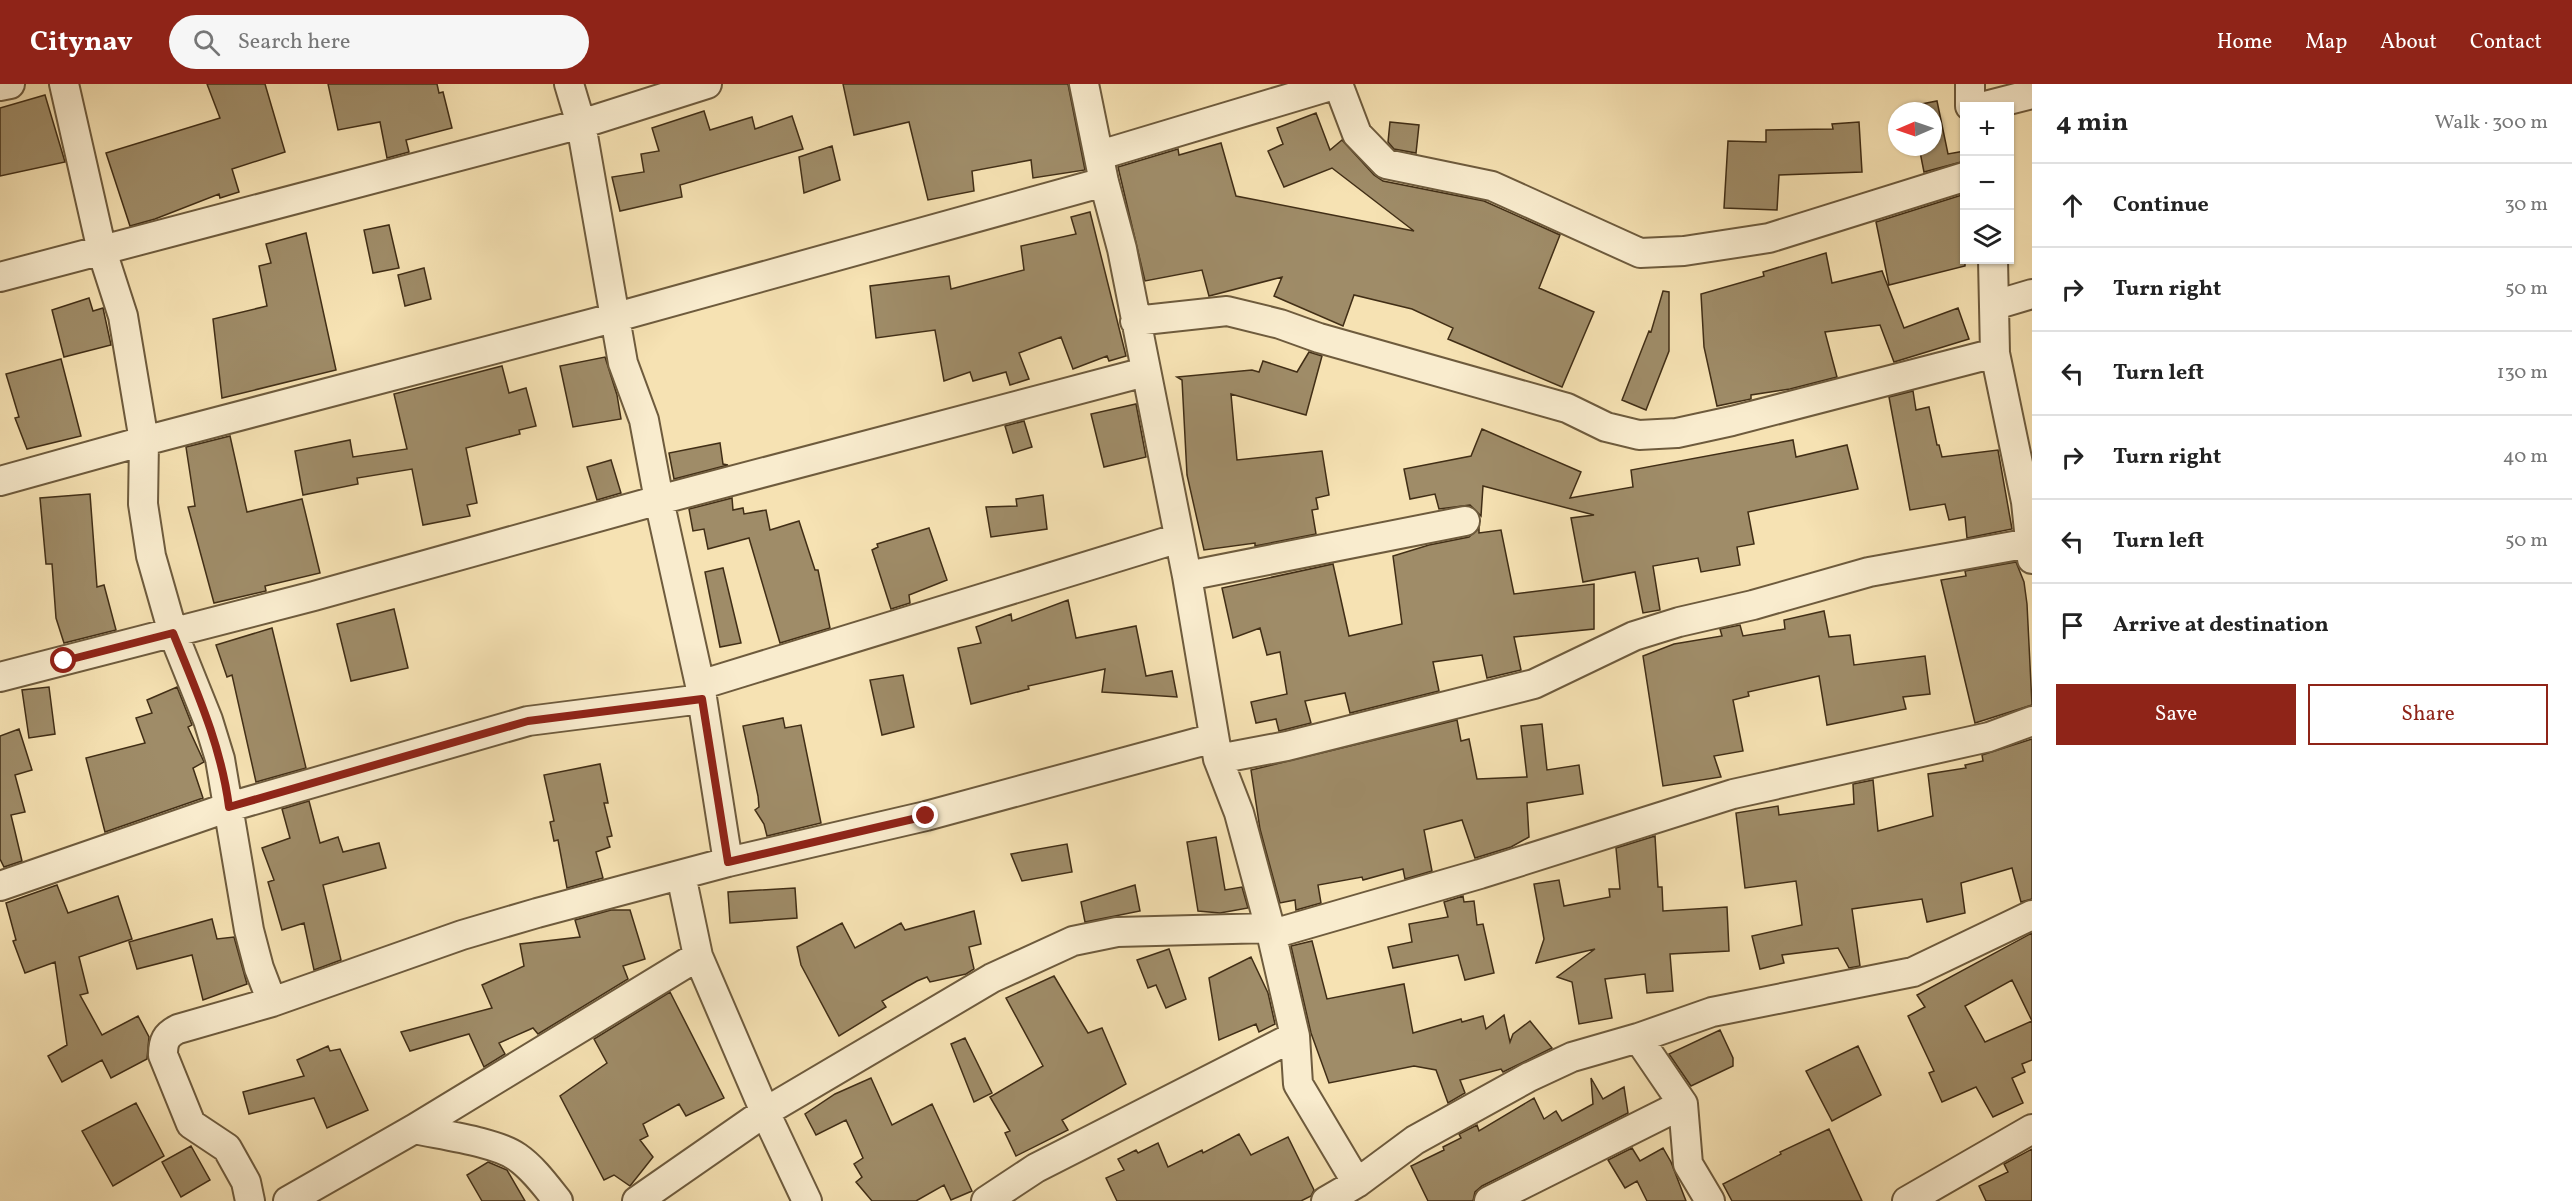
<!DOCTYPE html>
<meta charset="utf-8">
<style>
:root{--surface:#fff;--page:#f6f6f6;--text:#222;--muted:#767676;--line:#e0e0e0;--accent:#8f2418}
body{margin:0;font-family:Vollkorn,serif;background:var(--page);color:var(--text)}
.controls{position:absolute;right:18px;top:18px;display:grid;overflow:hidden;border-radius:0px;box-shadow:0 2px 4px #0004}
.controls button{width:54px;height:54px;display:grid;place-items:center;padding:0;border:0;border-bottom:2px solid var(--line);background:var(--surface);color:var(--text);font:30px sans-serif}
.compass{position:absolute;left:1888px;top:18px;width:54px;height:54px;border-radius:50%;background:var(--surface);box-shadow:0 2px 4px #0004;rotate:268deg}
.stop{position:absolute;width:18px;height:18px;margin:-14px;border:4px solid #8f2418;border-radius:50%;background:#fff}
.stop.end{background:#8f2418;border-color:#fff;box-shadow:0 2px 6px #0008}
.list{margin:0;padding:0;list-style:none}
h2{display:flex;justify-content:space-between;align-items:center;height:78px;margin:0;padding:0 24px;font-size:26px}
h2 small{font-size:20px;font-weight:400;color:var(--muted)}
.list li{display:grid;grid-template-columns:39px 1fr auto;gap:18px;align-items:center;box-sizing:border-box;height:84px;padding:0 24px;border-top:2px solid var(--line)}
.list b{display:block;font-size:22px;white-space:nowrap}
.list em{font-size:20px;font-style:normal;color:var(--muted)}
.actions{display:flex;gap:12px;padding:18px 24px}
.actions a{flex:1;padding:14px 0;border:2px solid var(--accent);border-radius:0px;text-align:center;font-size:21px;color:var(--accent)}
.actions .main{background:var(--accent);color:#fff}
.icon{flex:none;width:33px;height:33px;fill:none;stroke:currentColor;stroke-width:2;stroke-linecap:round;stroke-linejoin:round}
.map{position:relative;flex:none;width:2032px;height:1117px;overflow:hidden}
header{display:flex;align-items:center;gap:36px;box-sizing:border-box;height:84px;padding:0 30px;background:var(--accent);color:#fff}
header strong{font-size:28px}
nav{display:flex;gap:33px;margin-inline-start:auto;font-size:21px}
.search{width:420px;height:54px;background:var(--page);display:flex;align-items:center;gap:15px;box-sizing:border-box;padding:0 21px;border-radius:33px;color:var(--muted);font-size:22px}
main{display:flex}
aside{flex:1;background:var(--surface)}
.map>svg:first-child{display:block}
</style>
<header>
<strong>Citynav</strong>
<div class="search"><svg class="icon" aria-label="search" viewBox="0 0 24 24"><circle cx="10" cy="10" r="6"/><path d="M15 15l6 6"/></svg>Search here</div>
<nav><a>Home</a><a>Map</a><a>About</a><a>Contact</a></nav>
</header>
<main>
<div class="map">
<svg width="2032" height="1117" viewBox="0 0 2032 1117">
<rect width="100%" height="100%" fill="#f6e2b3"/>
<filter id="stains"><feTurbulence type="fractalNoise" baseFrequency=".00333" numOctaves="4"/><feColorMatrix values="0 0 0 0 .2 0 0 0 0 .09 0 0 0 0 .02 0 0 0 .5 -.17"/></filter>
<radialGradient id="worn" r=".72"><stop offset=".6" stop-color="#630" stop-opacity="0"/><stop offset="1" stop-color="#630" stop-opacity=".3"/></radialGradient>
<path fill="#9f8c68" stroke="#412e16" stroke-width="1.5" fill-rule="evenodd" d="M207,0H265L285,68L232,85L239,108L220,114L219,110L155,135L130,142L106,69L220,34Z
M328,0H437L439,9L443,8L452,44L406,56L409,68L387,74L380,38L338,46Z
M843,0H1068L1085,86L1033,94L1031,76L972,87L974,107L928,116L909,38L854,51Z
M45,11L65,78L0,92V24Z
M1937,17L1948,70L1965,67V77L1924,88L1919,63H1933V27H1912L1911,22Z
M704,27L710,46L752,33L755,45L792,32L803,65L680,101L682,113L620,127L612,93L644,88L641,70L659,67L652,44Z
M1316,29L1330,66L1342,56L1374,91L1383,97L1484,117L1560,151L1539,204L1594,228L1562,303L1448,255L1453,244L1412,225L1354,211L1343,242L1274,212L1282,193L1209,212L1202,186L1145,197L1118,83L1178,65L1179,71L1221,59L1236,112L1414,147L1332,84L1284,103L1268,67L1283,60L1277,44Z
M1390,38L1419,41L1416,69L1394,65L1388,58Z
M1859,38L1862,88L1779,91L1777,126L1724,124L1728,57L1766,58V46L1833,45L1832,40Z
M832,62L840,96L804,109L799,73Z
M1965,110V182L1889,201L1876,138Z
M1090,128L1126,272L1109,277L1107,272L1073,285L1061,253L1019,269L1029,295L1010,301L1006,288L973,297L970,288L944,297L935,246L876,254L870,202L949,192L951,205L1024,186L1021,162L1076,150L1071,133Z
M389,141L399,184L373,189L364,146Z
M306,149L336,286L222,314L213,235L267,222L259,182L271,179L266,160Z
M1826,169L1832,199L1882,187L1904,244L1958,224L1969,255L1894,278L1880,241L1825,248L1837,293L1790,305L1751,311V315L1717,322L1704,263L1701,210L1764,192L1763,188Z
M424,184L431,215L405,222L398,191Z
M1663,207L1669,208V267L1646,326L1622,316L1649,247L1651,248Z
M89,214L93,227L103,224L111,261L64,273L52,226Z
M1309,268L1322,272L1306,331L1231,310L1237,376L1322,367L1329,411L1316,414L1318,425L1312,426L1316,450L1255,462V459L1204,466L1187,391L1182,296L1177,293L1252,286L1259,288L1263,277L1297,288Z
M605,273L617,311L621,335L573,343L560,282Z
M61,275L81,352L27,365L15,334L19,333L6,290Z
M502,282L509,309L526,304L536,342L519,346L520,350L466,364L477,419L467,421L470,432L423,441L412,385L357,394L358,400L303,411L295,367L350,356L353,373L407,365L394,310Z
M1913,307L1916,326L1929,323L1937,361H1939L1942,373L1998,366L2012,445L1967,454L1965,433L1949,436L1945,420L1910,426L1889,313Z
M1136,320L1146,373L1104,383L1091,330Z
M1024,337L1032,363L1013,369L1005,342Z
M1482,345L1581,388L1570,414L1633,403L1631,386L1793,356L1796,373L1847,361L1858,405L1748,428L1754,460L1737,463L1740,481L1701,488L1698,474L1653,482L1660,526L1643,529L1635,488L1583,498L1571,434L1594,431L1483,402L1481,432L1470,421L1439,425L1435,410L1410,415L1404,385L1471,372Z
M230,352L247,428L302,415L320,489L265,502L266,507L214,519L188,423L195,422L186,363Z
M720,359L723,380L728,381L674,395L669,369Z
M611,376L621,409L597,416L587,383Z
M90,410L97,503L104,501L116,546L64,559L56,534L52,480H46L40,414Z
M1043,411L1047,445L991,453L986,423L1017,422L1016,415Z
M732,414L733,426L743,424L744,430L766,426L770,446L799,437L815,486H818L830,544L780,559L749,454L708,465L704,445L693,447L689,425Z
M929,444L947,496L909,511L910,519L891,525L872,466L878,463L877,460Z
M1479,444V449L1501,446L1514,510L1594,500V545L1514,553L1521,586L1487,594L1482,571L1433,578L1439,607L1350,629L1345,609L1305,617L1311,639L1279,647L1276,635L1256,639L1251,618L1287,610L1280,568L1267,571L1260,544L1233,554L1222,504L1333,480L1349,552L1402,540L1393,472L1429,461L1469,453Z
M2016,478L2024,498L2027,520L2032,621L1975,639L1941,496L1966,492L1965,487Z
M723,484L741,559L720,563L705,488Z
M1068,516L1076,554L1136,542L1146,592L1172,587L1177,613L1102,608L1105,585L1028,602L1029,605L971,620L958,564L981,559L976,543L1011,530L1012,537Z
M394,525L408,584L351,597L337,540Z
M1824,527L1829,553L1850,551L1854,581L1925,572L1930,610L1903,613L1906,625L1827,641L1819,592L1748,608L1749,612L1733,616L1743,667L1714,672L1721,693L1663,702L1643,572L1674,560L1722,552L1720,545L1740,541L1743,552L1785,545L1784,536Z
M272,544L306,684L256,698L232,591L227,593L216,561Z
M903,591L914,643L882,651L870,596Z
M49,603L55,650L29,654L22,606Z
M177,603L192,641L188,643L204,678L193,684L203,714L105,748L86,674L145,659L136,634L152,629L147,616Z
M783,634L785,644L801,641L821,739L767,752L764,740L755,726L759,723L758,712L743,642Z
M1457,636L1461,657L1469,655L1477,695L1527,693L1521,642L1542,640L1547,686L1579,681L1583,710L1527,719L1529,753L1511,763L1475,774L1462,736L1424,746L1432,787L1405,795L1403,785L1363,796L1362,793L1318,801L1321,819L1296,826L1295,816L1280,819L1260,745L1251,686Z
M19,645L32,686L15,691L25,728L11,731L22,777L4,783L0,775V652Z
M2032,655V815L2021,818L2012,784L1961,799L1965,829L1927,838L1922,815L1852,825L1860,882L1849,884L1838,864L1782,871L1784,879L1760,885L1752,852L1802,841L1796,797L1745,804L1736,729L1778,722L1779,731L1854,720L1853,700L1873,696L1878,747L1933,732L1928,690L1966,684L1965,681L1983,677L1982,671Z
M600,680L608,719H604L612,752L607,753L610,763L596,768L603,794L567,804L558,756L554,757L550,738L554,737L544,691Z
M309,717L320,759L338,753L343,768L379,759L386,784L323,801L341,876L314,886L304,839L282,846L268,798L274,796L262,764L290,754L282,725Z
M1655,752L1658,803H1662L1663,827L1727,823L1729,867L1670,870L1673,907L1647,909L1645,890L1605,895L1612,934L1579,940L1572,898L1557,893L1595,865L1536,879L1544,855L1534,800L1559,796L1564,822L1610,813L1609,805H1620L1616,764Z
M1216,753L1225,806L1242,803L1248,824L1220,829L1198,827L1187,758Z
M1067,760L1072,788L1022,797L1011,770Z
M57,801L68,829L118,812L132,855L79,873L88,909L80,911L102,951L138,932L149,953L147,975L111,994L102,976L62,998L48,972L67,961L55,878L25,889L13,857L16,856L6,819Z
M1135,801L1140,827L1085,838L1081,818Z
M795,804L797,834L730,839L728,808Z
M1463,812L1464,818L1474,817L1477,841L1483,840L1494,889L1465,896L1458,871L1393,884L1388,863L1412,858L1409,840L1448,833L1444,818Z
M611,826H630L645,875L623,882L628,895L538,950L533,944L499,959L505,970L484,983L469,950L410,967L401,948L492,924L482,901L524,882L520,860L580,853L575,836Z
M974,827L981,860L969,863L974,885L966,890L930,898L927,893L917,897L882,917L886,923L839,952L801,881L797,863L842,839L855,864L901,839L905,846Z
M212,835L217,855L234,853L247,900L203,916L192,871L137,885L129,858Z
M2032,849V976L2022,980L2025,988L2012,994L2023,1019L1993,1033L1976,1003L1942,1018L1929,989L1934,987L1908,932L1925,923L1917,911ZM2012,896L2032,937L1985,958L1965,922Z
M1312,857L1327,915L1404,900L1413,949L1461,935L1462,938L1483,932L1486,945L1504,931L1510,958L1513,950L1530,937L1552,964L1503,988L1501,985L1460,996L1465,1009L1448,1019L1436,986L1414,982L1329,999L1311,949L1291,862Z
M1169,865L1186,915L1166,924L1156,901L1148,904L1137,876Z
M1251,873L1268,909L1275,940L1259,948L1256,940L1219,956L1209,894Z
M1054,892L1088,949L1102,944L1126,1000L1062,1036L1068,1046L1016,1072L1005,1049L1010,1047L990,1013L1043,982L1006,914Z
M670,908L724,1014L686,1032L679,1020L643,1040L648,1052L640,1056L653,1073L630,1102L614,1091L604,1096L560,1012L607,979L594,955Z
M1720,946L1733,974V982L1691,1002L1669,970Z
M965,954L992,1009L974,1018L951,960Z
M328,962L330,967L340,965L368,1026L327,1044L314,1014L249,1030L243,1008L304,992L297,976Z
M1858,962L1881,1011L1832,1037L1806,987Z
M871,994L892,1041L932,1020L972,1107L951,1116L944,1101L916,1117H872L856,1098L862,1093L854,1080L863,1074L846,1036L816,1051L805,1030L835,1010Z
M1591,994L1603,1015L1624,1003L1628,1029L1482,1102L1475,1108L1473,1117H1428L1411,1082L1444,1066L1443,1063L1461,1054L1459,1050L1477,1041L1479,1047L1534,1014L1544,1035L1556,1027L1562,1037L1593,1020Z
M136,1019L164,1072L113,1102L82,1047Z
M1829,1045L1862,1117H1732L1723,1100L1781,1070L1780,1068Z
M1239,1050L1251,1071L1288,1053L1314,1106L1311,1112L1301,1117H1117L1106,1094L1124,1086L1118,1075L1136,1066L1138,1069L1158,1059L1168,1083L1202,1066L1203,1069Z
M191,1062L210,1096L181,1113L162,1078Z
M1632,1064L1640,1077L1663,1064L1671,1078L1686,1117H1647L1637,1097L1625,1104L1608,1076Z
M2032,1065V1117H1986L1979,1102L2008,1088L2004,1080Z
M488,1078L507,1086L525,1117H482L467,1091Z"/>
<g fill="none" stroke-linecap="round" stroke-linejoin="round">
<defs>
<path id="minor" d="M64,0L102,167L123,232L144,357L143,420L151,472L173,549L208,636L220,675L249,846L259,884L272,918
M569,0L581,40L623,279L644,336L659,416L700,601L728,778
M1084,0L1104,98L1122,165L1187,492L1218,675L1239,729L1270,844L1295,952L1298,1000L1357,1099
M1338,0L1357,50L1386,80L1492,102L1640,169L1684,167L1769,154L1964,93
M0,2L10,0
M1970,22V0
M1985,22L2032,10
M1100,71L1337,0
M1993,176L1995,269L2026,418L2032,475
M0,193L581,40L707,0
M1995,221L2032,210
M1135,237L1227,227L1280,240L1319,254L1567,324L1606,343L1639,351L1677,349L1732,337L1995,269
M0,397L144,357L613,234L1104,98
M1187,492L1465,437
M0,593L314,512L659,416L1145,288
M700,601L1179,454
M1218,675L1287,662L1534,600L1634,552L1679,538L1753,521L1869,488L2030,459
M681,791L698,872L765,1028L807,1117
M0,802L229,723L528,637L702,615
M1638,954L1712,928L1913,888L2032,831
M414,1045C441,1051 496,1058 517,1073C533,1084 546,1102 558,1117
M250,1117L246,1098L227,1064L191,1040L163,971C163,957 166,951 178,945L272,918L462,851L537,829L728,778L926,732L1214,654
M288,1117L414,1045L698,872
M637,1117L765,1028L992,894L1073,857L1117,848L1270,844L1283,847L1480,790L1733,710L1989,653L2032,637
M986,1117L1036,1084L1295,952
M1326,1117L1357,1099L1415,1056L1529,993L1572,973L1638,954L1683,1020L1688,1080L1710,1117
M1489,1117L1683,1020
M1907,1117L2032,1045"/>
</defs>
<use href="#minor" stroke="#6e5b3d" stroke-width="32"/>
<use href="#minor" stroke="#f9ecce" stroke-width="28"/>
</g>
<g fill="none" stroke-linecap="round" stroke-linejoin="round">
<path stroke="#8f2418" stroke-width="8" d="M64,577L173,549C196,606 221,661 229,723L528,637L702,615L728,778L926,732"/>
</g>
<rect width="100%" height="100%" filter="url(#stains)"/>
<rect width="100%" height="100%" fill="url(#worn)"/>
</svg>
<div class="controls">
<button>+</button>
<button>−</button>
<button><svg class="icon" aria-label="layers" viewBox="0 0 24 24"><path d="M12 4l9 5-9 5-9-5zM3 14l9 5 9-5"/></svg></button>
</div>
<svg class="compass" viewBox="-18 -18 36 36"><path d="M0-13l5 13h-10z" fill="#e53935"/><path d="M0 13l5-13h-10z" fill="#767676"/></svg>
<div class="stop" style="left:64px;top:577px"></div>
<div class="stop end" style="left:926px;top:732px"></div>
</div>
<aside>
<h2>4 min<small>Walk · 300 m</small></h2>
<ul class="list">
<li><svg class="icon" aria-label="ahead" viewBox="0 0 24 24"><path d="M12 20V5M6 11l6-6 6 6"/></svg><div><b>Continue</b></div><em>30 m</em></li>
<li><svg class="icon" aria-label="right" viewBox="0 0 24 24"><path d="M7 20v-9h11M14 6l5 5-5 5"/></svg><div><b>Turn right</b></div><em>50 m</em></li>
<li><svg class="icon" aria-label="left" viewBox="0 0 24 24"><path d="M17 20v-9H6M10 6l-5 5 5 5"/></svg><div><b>Turn left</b></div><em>130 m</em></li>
<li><svg class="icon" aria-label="right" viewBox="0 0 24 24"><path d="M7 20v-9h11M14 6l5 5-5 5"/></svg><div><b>Turn right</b></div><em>40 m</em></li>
<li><svg class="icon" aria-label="left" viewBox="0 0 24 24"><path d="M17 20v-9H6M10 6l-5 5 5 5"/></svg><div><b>Turn left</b></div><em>50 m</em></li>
<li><svg class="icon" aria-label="arrive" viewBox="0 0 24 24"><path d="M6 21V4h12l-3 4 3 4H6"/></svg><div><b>Arrive at destination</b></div></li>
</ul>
<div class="actions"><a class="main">Save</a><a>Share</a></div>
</aside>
</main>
